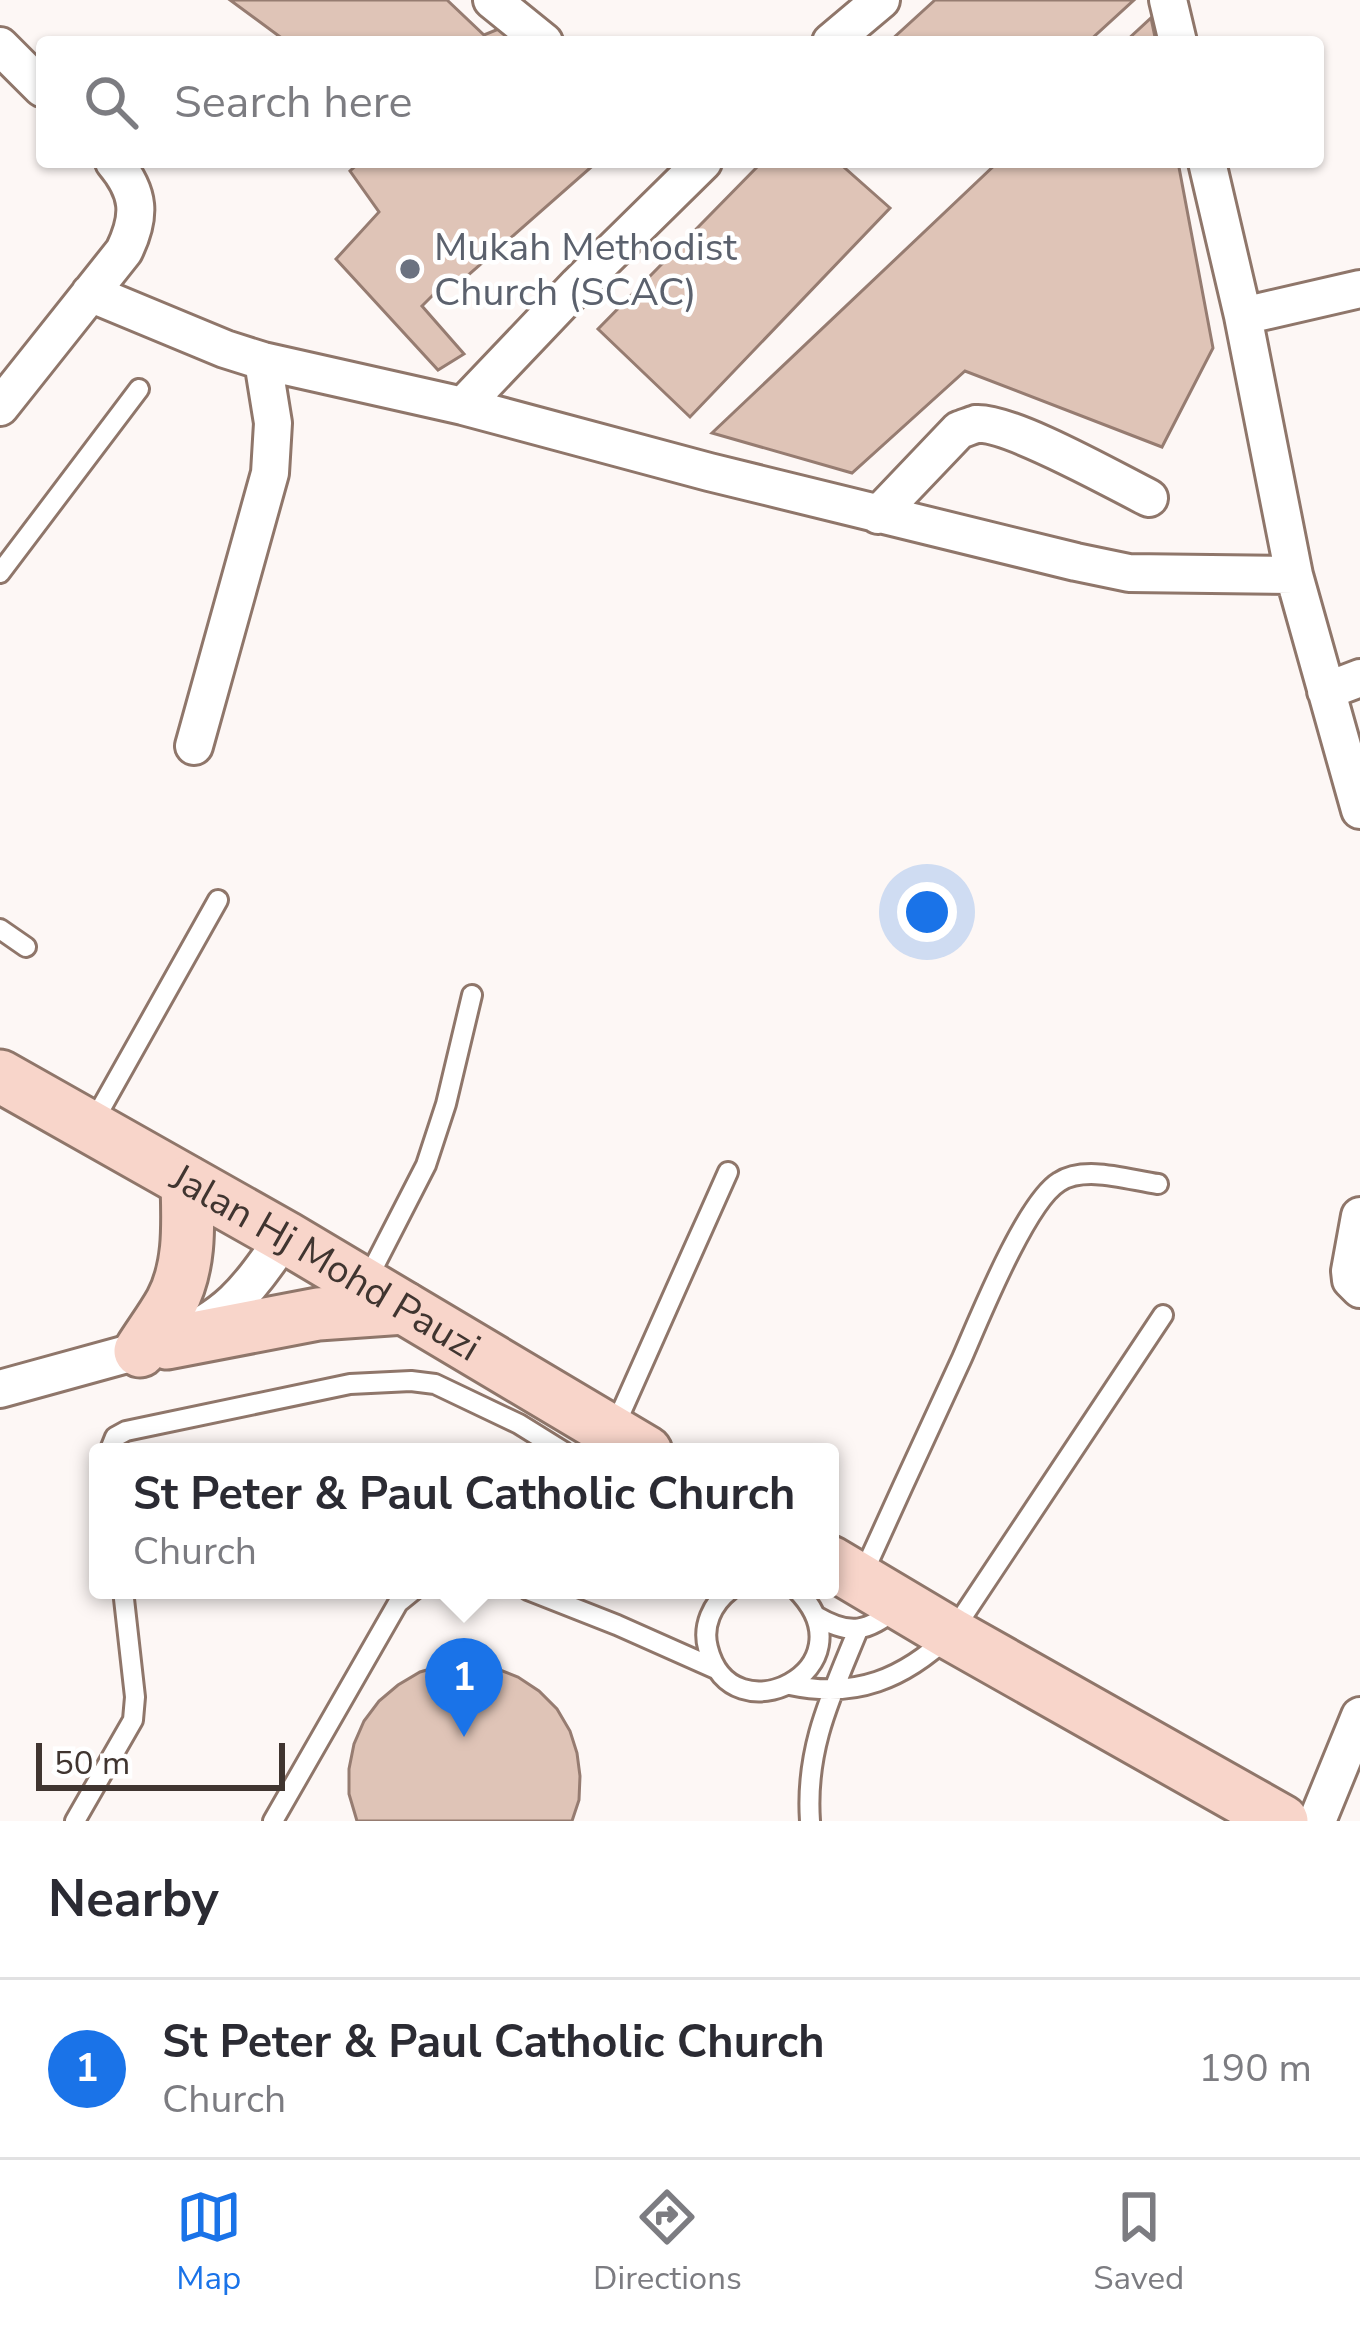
<!DOCTYPE html>
<style>
:root{--surface:#fff;--page:#f2f2f3;--text:#2b2b33;--muted:#7c7c81;--line:#e1e1e2;--accent:#1a73e8}
body{margin:0;font-family:"Nunito Sans",sans-serif;background:var(--page);color:var(--text)}
.scale{position:absolute;left:36px;bottom:30px;width:249px;box-sizing:border-box;padding-left:12px;border:6px solid #403530;border-top:0;font-size:33px;line-height:42px;white-space:nowrap;color:#403530;-webkit-text-stroke:9px #fff;paint-order:stroke}
.you{position:absolute;left:927px;top:912px;width:42px;height:42px;margin:-30px;border:9px solid #fff;border-radius:50%;background:#1a73e8;box-shadow:0 0 0 18px #1a73e833}
.badge{display:grid;place-items:center;width:78px;height:78px;border-radius:50%;background:var(--accent);color:#fff;font-size:39px;font-weight:700}
.pin{position:absolute;translate:-50% -99px;filter:drop-shadow(0 3px 6px #0008)}
.pin::after{content:'';position:absolute;top:63px;width:42px;height:36px;background:inherit;clip-path:polygon(0 0,100% 0,50% 100%)}
.popup{position:absolute;left:89px;top:1443px;width:750px;height:156px;box-sizing:border-box;display:grid;place-content:center;border-radius:12px;background:var(--surface);filter:drop-shadow(0 3px 9px #0005);font-size:39px;white-space:nowrap;color:var(--muted)}
.popup b{font-size:45px;color:var(--text)}
.popup::after{content:'';position:absolute;left:50%;top:100%;margin-left:-24px;border:24px solid transparent;border-top-color:var(--surface)}
.list{margin:0;padding:0;list-style:none}
h2{display:flex;justify-content:space-between;align-items:center;height:156px;margin:0;padding:0 48px;font-size:51px}
h2 small{font-size:39px;font-weight:400;color:var(--muted)}
.list li{display:grid;grid-template-columns:78px 1fr auto;gap:36px;align-items:center;box-sizing:border-box;height:180px;padding:0 48px;border-top:3px solid var(--line)}
.list b{display:block;font-size:45px;white-space:nowrap}
.list p{margin:0;font-size:39px;white-space:nowrap;color:var(--muted)}
.list em{font-size:39px;font-style:normal;color:var(--muted)}
.icon{flex:none;width:66px;height:66px;fill:none;stroke:currentColor;stroke-width:2;stroke-linecap:round;stroke-linejoin:round}
.map{position:relative;flex:none;width:1360px;height:1821px;overflow:hidden}
.search{position:absolute;background:var(--surface);box-shadow:0 3px 9px #0004;left:36px;right:36px;top:36px;height:132px;display:flex;align-items:center;gap:30px;box-sizing:border-box;padding:0 42px;border-radius:12px;color:var(--muted);font-size:45px}
.sheet{height:336px;background:var(--surface)}
nav{display:flex;justify-content:space-around;align-items:center;box-sizing:border-box;height:168px;border-top:3px solid var(--line);background:var(--surface);font-size:33px;color:var(--muted)}
nav a{display:grid;justify-items:center;gap:6px}
nav .on{color:var(--accent)}
.map>svg:first-child{display:block}
</style>
<div class="map">
<svg width="1360" height="1821" viewBox="0 0 1360 1821">
<rect width="100%" height="100%" fill="#fdf7f5"/>
<path fill="#dfc4b7" stroke="#967c71" stroke-width="3" d="M230,0H447L484,35L501,28L523,42H287Z
M935,0H1134L1088,42H889Z
M1151,18L1156,42H1125Z
M360,162H597L457,285L448,280L422,306L464,354L438,370L336,259L379,212L350,171Z
M762,162H838L890,208L690,417L598,329Z
M998,162H1178L1213,348L1162,447L965,371L852,473L712,433Z
M470,1664L495,1668L518,1677L539,1691L557,1709L570,1731L577,1753L580,1776L579,1800L572,1821H357L349,1794V1769L354,1744L364,1721L379,1701L398,1685L420,1672L444,1665Z"/>
<g fill="none" stroke-linecap="round" stroke-linejoin="round">
<defs>
<path id="lane" d="M0,573L139,389
M0,929L26,947
M91,1126L218,900
M366,1282L426,1165L446,1104L472,995
M614,1428L728,1172
M109,1452L115,1437L126,1431L350,1384L411,1381L435,1384L519,1424L564,1452
M862,1576C895,1503 928,1431 962,1358C979,1319 1026,1202 1059,1182C1085,1165 1129,1180 1158,1184
M528,1590L617,1625L716,1669
M730,1590C712,1604 702,1626 708,1648C731,1740 874,1669 797,1590
M816,1616C852,1637 866,1631 898,1608
M790,1685C855,1699 904,1679 951,1634L1163,1315
M75,1821L133,1720L135,1697L123,1590
M273,1821L398,1603L414,1590
M810,1821C805,1748 831,1696 858,1630"/>
<path id="street" d="M492,0L544,42
M1168,0L1178,42
M831,42L881,0
M0,46L42,88
M1207,162L1243,316L1294,575L1360,810
M90,293L225,349L263,361L463,406L709,472L1076,562L1129,573L1294,575
M1243,316L1360,289
M463,406L578,285L703,162
M0,407L124,251C141,216 140,193 114,162
M878,515L959,430C962,429 973,425 976,424C1009,421 1115,481 1149,498
M1326,691L1360,678
M194,746L270,473L273,423L263,361
M1360,1216L1350,1271L1351,1280L1360,1289
M0,1389L167,1343C231,1315 246,1292 285,1237
M1317,1821L1360,1716"/>
<g id="secondary">
<path id="s1" d="M0,1076L285,1237L646,1452"/>
<path d="M167,1343L318,1314L404,1308"/>
<path d="M140,1351C150,1335 162,1319 171,1303C191,1266 188,1222 187,1182"/>
<path d="M830,1562L951,1634L1282,1821"/>
</g>
</defs>
<use href="#lane" stroke="#8f766a" stroke-width="24"/>
<use href="#street" stroke="#8f766a" stroke-width="42"/>
<use href="#secondary" stroke="#8f766a" stroke-width="57"/>
<use href="#lane" stroke="#fff" stroke-width="18"/>
<use href="#street" stroke="#fff" stroke-width="36"/>
<use href="#secondary" stroke="#f8d5ca" stroke-width="51"/>
</g>
<circle fill="#6b7280" stroke="#fff" stroke-width="4.5" cx="410" cy="269" r="12"/>
<g text-anchor="middle" dominant-baseline="central" stroke-width="9" stroke-linejoin="round" paint-order="stroke">
<g font-size="39" fill="#5b616d" stroke="#fff" text-anchor="start">
<text x="434" y="247">Mukah Methodist<tspan x="434" dy="45">Church (SCAC)</tspan></text>
</g>
<g font-size="39" fill="#403530" stroke="#fff">
<text stroke="none"><textPath href="#s1" startOffset="375">Jalan Hj Mohd Pauzi</textPath></text>
</g>
</g>
</svg>
<div class="scale">50 m</div>
<div class="you"></div>
<div class="pin badge" style="left:464px;top:1737px">1</div>
<div class="popup"><b>St Peter &amp; Paul Catholic Church</b>Church</div>
<div class="search"><svg class="icon" aria-label="search" viewBox="0 0 24 24"><circle cx="10" cy="10" r="6"/><path d="M15 15l6 6"/></svg>Search here</div>
</div>
<section class="sheet">
<h2>Nearby<small></small></h2>
<ul class="list">
<li><span class="badge">1</span><div><b>St Peter &amp; Paul Catholic Church</b><p>Church</p></div><em>190 m</em></li>
</ul>
</section>
<nav>
<a class="on"><svg class="icon" aria-label="map" viewBox="0 0 24 24"><path d="M3 6l6-2 6 2 6-2v14l-6 2-6-2-6 2zM9 4v14M15 6v14"/></svg>Map</a>
<a><svg class="icon" aria-label="directions" viewBox="0 0 24 24"><path d="M12 3l9 9-9 9-9-9zM9 14v-3h6M13 9l2 2-2 2"/></svg>Directions</a>
<a><svg class="icon" aria-label="saved" viewBox="0 0 24 24"><path d="M7 4h10v16l-5-4-5 4z"/></svg>Saved</a>
</nav>
